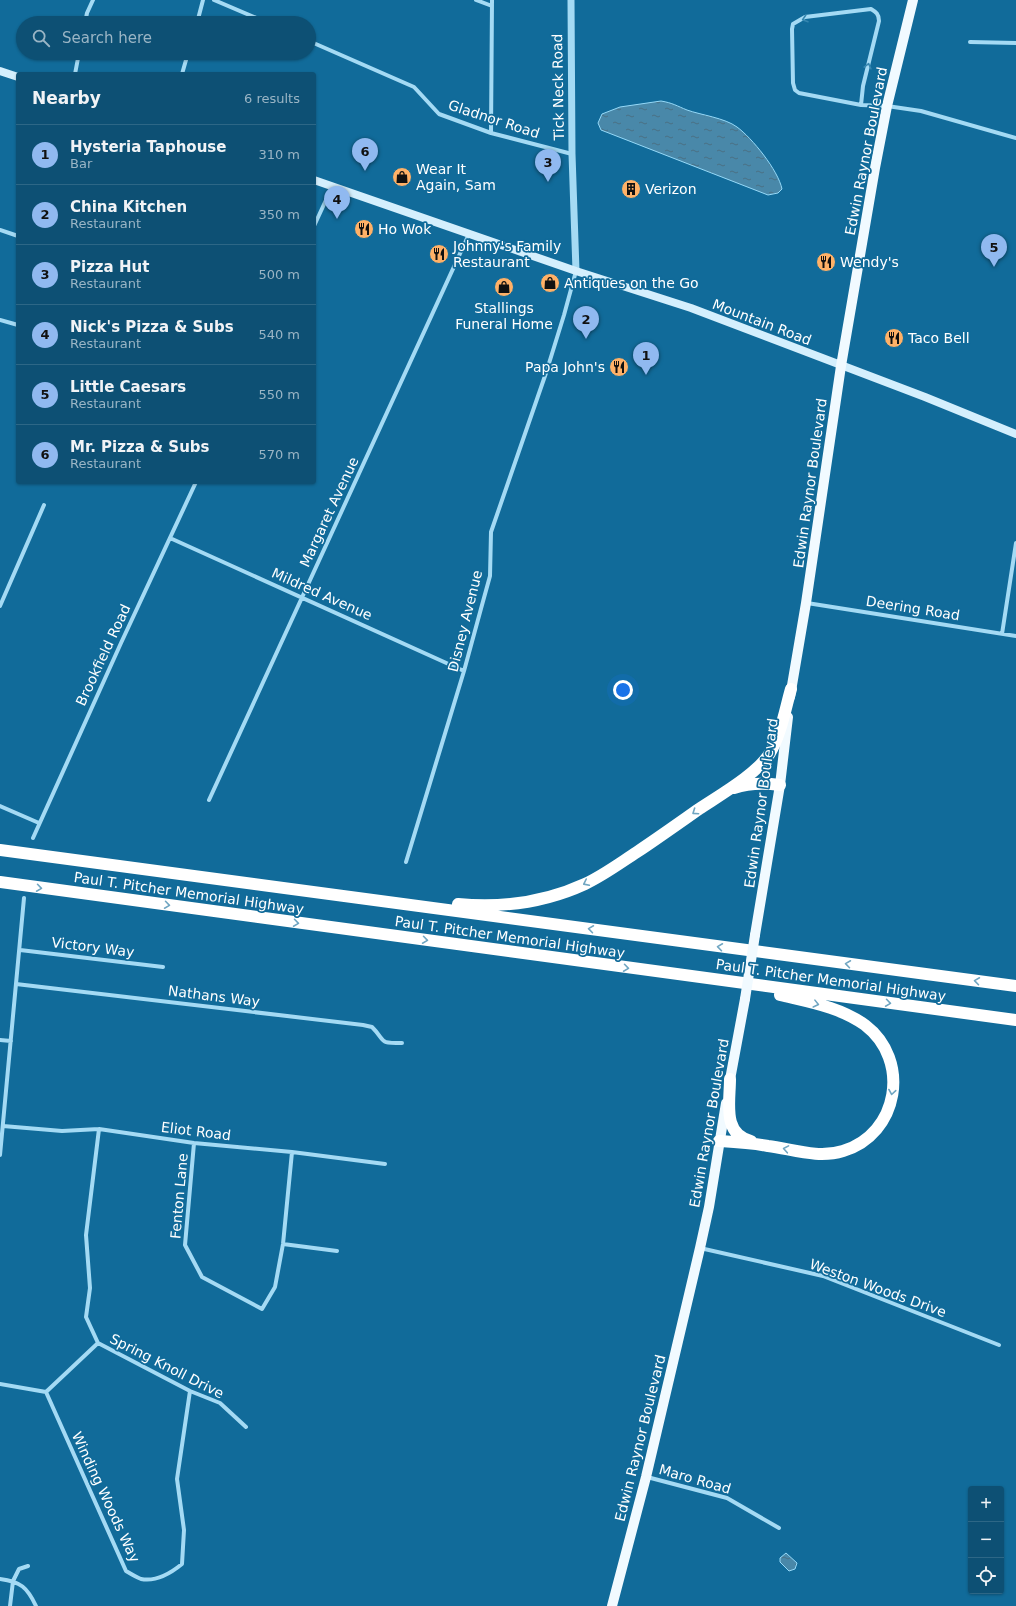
<!DOCTYPE html>
<meta charset="utf-8">
<style>
:root{--surface:#0d5074;--page:#1b5a7c;--text:#f1f3f6;--muted:#9ab5c5;--line:#2d6786;--accent:#90b9f0}
body{margin:0;font-family:"DejaVu Sans",sans-serif;background:var(--page);color:var(--text)}
.controls{position:absolute;right:12px;bottom:12px;display:grid;overflow:hidden;border-radius:4px;box-shadow:0 1px 3px #0004}
.controls button{width:36px;height:36px;display:grid;place-items:center;padding:0;border:0;border-bottom:1px solid var(--line);background:var(--surface);color:var(--text);font:20px sans-serif}
.you{position:absolute;left:623px;top:690px;width:14px;height:14px;margin:-10px;border:3px solid #fff;border-radius:50%;background:#1a73e8;box-shadow:0 0 0 6px #1a73e833}
.badge{display:grid;place-items:center;width:26px;height:26px;border-radius:50%;background:var(--accent);color:#111;font-size:13px;font-weight:700}
.pin{position:absolute;translate:-50% -33px;filter:drop-shadow(0 1px 2px #0008)}
.pin::after{content:'';position:absolute;top:21px;width:14px;height:12px;background:inherit;clip-path:polygon(0 0,100% 0,50% 100%)}
.list{margin:0;padding:0;list-style:none}
h2{display:flex;justify-content:space-between;align-items:center;height:52px;margin:0;padding:0 16px;font-size:17px}
h2 small{font-size:13px;font-weight:400;color:var(--muted)}
.list li{display:grid;grid-template-columns:26px 1fr auto;gap:12px;align-items:center;box-sizing:border-box;height:60px;padding:0 16px;border-top:1px solid var(--line)}
.list b{display:block;font-size:15px;white-space:nowrap}
.list p{margin:0;font-size:13px;white-space:nowrap;color:var(--muted)}
.list em{font-size:13px;font-style:normal;color:var(--muted)}
.icon{flex:none;width:22px;height:22px;fill:none;stroke:currentColor;stroke-width:2;stroke-linecap:round;stroke-linejoin:round}
.map{position:relative;flex:none;width:1016px;height:1606px;overflow:hidden}
.search{position:absolute;background:var(--surface);box-shadow:0 1px 3px #0004;left:16px;top:16px;width:300px;height:44px;display:flex;align-items:center;gap:10px;box-sizing:border-box;padding:0 14px;border-radius:22px;color:var(--muted);font-size:15px}
.panel{position:absolute;background:var(--surface);box-shadow:0 1px 3px #0004;left:16px;top:72px;width:300px;height:412px;border-radius:4px}
.map>svg:first-child{display:block}
</style>
<div class="map">
<svg width="1016" height="1606" viewBox="0 0 1016 1606">
<defs>
<pattern id="water-ripples" width="26" height="14" patternUnits="userSpaceOnUse"><rect width="26" height="14" fill="#4988a9"/><path d="M2 4q2-2 4 0t4 0M15 11q2-2 4 0t4 0" fill="none" stroke="#4a7084"/></pattern>
</defs>
<rect width="100%" height="100%" fill="#116b9a"/>
<path fill="url(#water-ripples)" stroke="#95d9f8" d="M661,101C673,103 677,106 687,110C701,115 725,118 737,127C752,138 778,170 782,189L778,193L768,195L601,130L598,123L602,114L620,107Z
M786,1553L797,1563L795,1569L789,1571L780,1562V1558Z"/>
<g fill="none" stroke-linecap="round" stroke-linejoin="round">
<path stroke="#a4daf4" stroke-width="4" d="M214,0L268,23
M476,0L492,6
M85,23L87,13L93,0
M197,23L203,0
M309,41L414,87L439,114L491,133L572,154
M970,42L1016,43
M75,74L79,53
M182,74L188,53
M861,105L863,86L879,21C879,14 876,12 871,9L805,17L793,24L792,29L793,83L795,90L799,93L861,105L887,106L921,111L1016,138
M491,133L492,0
M314,226L332,187
M0,230L18,236
M0,320L18,325
M170,538L464,671
M807,603L1016,636
M0,606L44,505
M1002,634L1016,543
M209,800L469,234
M0,806L39,823
M33,838L121,643L196,482
M406,862L464,671L482,605L490,576L491,532L546,373L564,315L576,271
M20,950L163,967
M16,984L363,1025L372,1027C387,1042 377,1043 402,1043
M0,1040L11,1041
M3,1126L62,1131L99,1129L194,1143L292,1152L385,1164
M99,1129L86,1235L90,1288L86,1317L98,1343L190,1391L220,1403L246,1427
M194,1143L185,1245L202,1277L262,1309L275,1287L283,1244L292,1152
M0,1155L24,898
M283,1244L337,1251
M700,1248L823,1276L999,1345
M0,1384L46,1392L126,1571C131,1574 136,1577 141,1579C156,1582 171,1573 182,1564L184,1530L177,1479L190,1391
M46,1392L98,1343
M647,1477L727,1498L779,1528
M0,1579C21,1582 27,1587 36,1606
M10,1606L13,1581L19,1569L28,1566"/>
<path stroke="#a4daf4" stroke-width="7" d="M571,0L572,154L576,271"/>
<path stroke="#d4effd" stroke-width="8" d="M0,71L18,77
M314,180L576,271L691,308L925,397L1016,434"/>
<path stroke="#f1faff" stroke-width="10" d="M790,697L806,603L841,366L875,168L887,106L913,0
M755,935L780,785L788,717
M729,1085L745,999
M612,1606L646,1477L700,1248L709,1207L726,1103"/>
<path stroke="#fff" stroke-width="12" d="M734,788C749,783 764,783 780,785
M0,850L1016,986
M0,882L1016,1020
M458,904C501,908 546,902 585,884C604,875 620,863 637,852C658,838 679,823 699,809C720,795 757,774 770,753C781,734 785,710 791,689
M730,1079C730,1102 722,1134 751,1141
M719,1141C735,1142 752,1143 768,1146C792,1149 818,1159 843,1151C899,1134 911,1060 865,1025C840,1007 809,1002 780,995"/>
<path stroke="#f1faff" stroke-width="10" d="M745,999L755,935"/>
</g>
<defs><path id="oneway-chevron" d="M-2-3.5L2.5 0L-2 3.5" fill="none" stroke-width="1.6" stroke-linecap="round" stroke-linejoin="round"/></defs>
<g stroke="#3687b0">
<use href="#oneway-chevron" transform="translate(805 19) rotate(162)"/>
<use href="#oneway-chevron" transform="translate(868 66) rotate(-76)"/>
</g>
<g stroke="#70a6c2">
<use href="#oneway-chevron" transform="translate(695 812) rotate(146)"/>
<use href="#oneway-chevron" transform="translate(586 883) rotate(154)"/>
<use href="#oneway-chevron" transform="translate(39 888) rotate(8)"/>
<use href="#oneway-chevron" transform="translate(167 905) rotate(8)"/>
<use href="#oneway-chevron" transform="translate(296 923) rotate(8)"/>
<use href="#oneway-chevron" transform="translate(591 929) rotate(-172)"/>
<use href="#oneway-chevron" transform="translate(425 940) rotate(8)"/>
<use href="#oneway-chevron" transform="translate(720 947) rotate(-172)"/>
<use href="#oneway-chevron" transform="translate(848 964) rotate(-172)"/>
<use href="#oneway-chevron" transform="translate(626 968) rotate(8)"/>
<use href="#oneway-chevron" transform="translate(977 981) rotate(-172)"/>
<use href="#oneway-chevron" transform="translate(888 1003) rotate(8)"/>
<use href="#oneway-chevron" transform="translate(816 1004) rotate(14)"/>
<use href="#oneway-chevron" transform="translate(892 1092) rotate(99)"/>
<use href="#oneway-chevron" transform="translate(786 1149) rotate(-170)"/>
</g>
<defs>
<symbol id="shop-disc" viewBox="-11 -11 22 22"><circle r="9.5" fill="#ffb167" stroke="#116b9a"/><path d="M-5-2.5h2.3a2.7 3.5 0 0 1 5.4 0H5L5.5 6h-11ZM-1.5-2.5h3a1.5 2.3 0 0 0-3 0Z" fill="#111"/></symbol>
<symbol id="building-disc" viewBox="-11 -11 22 22"><circle r="9.5" fill="#ffb167" stroke="#116b9a"/><path d="M-4-6H4V6H1V3H-1V6H-4ZM-2.5-4.3h1.7v1.8h-1.7ZM.8-4.3h1.7v1.8H.8ZM-2.5-1h1.7V.8h-1.7ZM.8-1h1.7V.8H.8Z" fill="#111"/></symbol>
<symbol id="restaurant-disc" viewBox="-11 -11 22 22"><circle r="9.5" fill="#ffb167" stroke="#116b9a"/><path d="M-5-6h1v4h1v-4h1v4h1v-4h1v5L-1.5 .5V6h-2V.5L-5-1ZM5-6V6H3V1.5H1.5Q1.5-4 5-6Z" fill="#111"/></symbol>
</defs>
<g fill-rule="evenodd">
<use href="#shop-disc" x="391" y="166" width="22" height="22"/>
<use href="#building-disc" x="620" y="178" width="22" height="22"/>
<use href="#restaurant-disc" x="353" y="218" width="22" height="22"/>
<use href="#restaurant-disc" x="428" y="243" width="22" height="22"/>
<use href="#restaurant-disc" x="815" y="251" width="22" height="22"/>
<use href="#shop-disc" x="539" y="272" width="22" height="22"/>
<use href="#shop-disc" x="493" y="276" width="22" height="22"/>
<use href="#restaurant-disc" x="883" y="327" width="22" height="22"/>
<use href="#restaurant-disc" x="608" y="356" width="22" height="22"/>
</g>
<g text-anchor="middle" dominant-baseline="central" stroke-width="3.5" stroke-linejoin="round" paint-order="stroke">
<g font-size="14" fill="#fff" stroke="#116b9a">
<text transform="translate(558 87) rotate(-91)">Tick Neck Road</text>
<text transform="translate(494 119) rotate(18)">Gladnor Road</text>
<text transform="translate(866 151) rotate(-79)">Edwin Raynor Boulevard</text>
<text transform="translate(762 322) rotate(21)">Mountain Road</text>
<text transform="translate(810 483) rotate(-82)">Edwin Raynor Boulevard</text>
<text transform="translate(329 512) rotate(-65)">Margaret Avenue</text>
<text transform="translate(322 594) rotate(24)">Mildred Avenue</text>
<text transform="translate(913 608) rotate(9)">Deering Road</text>
<text transform="translate(465 621) rotate(-76)">Disney Avenue</text>
<text transform="translate(103 655) rotate(-65)">Brookfield Road</text>
<text transform="translate(761 803) rotate(-82)">Edwin Raynor Boulevard</text>
<text transform="translate(189 893) rotate(8)">Paul T. Pitcher Memorial Highway</text>
<text transform="translate(510 937) rotate(8)">Paul T. Pitcher Memorial Highway</text>
<text transform="translate(93 947) rotate(7)">Victory Way</text>
<text transform="translate(831 980) rotate(8)">Paul T. Pitcher Memorial Highway</text>
<text transform="translate(214 996) rotate(7)">Nathans Way</text>
<text transform="translate(709 1123) rotate(-80)">Edwin Raynor Boulevard</text>
<text transform="translate(196 1131) rotate(7)">Eliot Road</text>
<text transform="translate(179 1196) rotate(-85)">Fenton Lane</text>
<text transform="translate(878 1288) rotate(20)">Weston Woods Drive</text>
<text transform="translate(167 1366) rotate(27)">Spring Knoll Drive</text>
<text transform="translate(640 1438) rotate(-76)">Edwin Raynor Boulevard</text>
<text transform="translate(695 1479) rotate(16)">Maro Road</text>
<text transform="translate(106 1497) rotate(65)">Winding Woods Way</text>
</g>
<g font-size="14" fill="#fff" stroke="#116b9a" text-anchor="start">
<text x="416" y="169">Wear It<tspan x="416" dy="16">Again, Sam</tspan></text>
<text x="645" y="189">Verizon</text>
<text x="378" y="229">Ho Wok</text>
<text x="453" y="246">Johnny's Family<tspan x="453" dy="16">Restaurant</tspan></text>
<text x="840" y="262">Wendy's</text>
<text x="564" y="283">Antiques on the Go</text>
<text x="504" y="308" text-anchor="middle">Stallings<tspan x="504" dy="16">Funeral Home</tspan></text>
<text x="908" y="338">Taco Bell</text>
<text x="605" y="367" text-anchor="end">Papa John's</text>
</g>
</g>
</svg>
<div class="controls">
<button>+</button>
<button>−</button>
<button><svg class="icon" aria-label="locate" viewBox="0 0 24 24"><circle cx="12" cy="12" r="6"/><path d="M12 2v4M12 18v4M2 12h4M18 12h4"/></svg></button>
</div>
<div class="you"></div>
<div class="pin badge" style="left:646px;top:375px">1</div>
<div class="pin badge" style="left:586px;top:339px">2</div>
<div class="pin badge" style="left:548px;top:182px">3</div>
<div class="pin badge" style="left:337px;top:219px">4</div>
<div class="pin badge" style="left:994px;top:267px">5</div>
<div class="pin badge" style="left:365px;top:171px">6</div>
<div class="search"><svg class="icon" aria-label="search" viewBox="0 0 24 24"><circle cx="10" cy="10" r="6"/><path d="M15 15l6 6"/></svg>Search here</div>
<section class="panel">
<h2>Nearby<small>6 results</small></h2>
<ul class="list">
<li><span class="badge">1</span><div><b>Hysteria Taphouse</b><p>Bar</p></div><em>310 m</em></li>
<li><span class="badge">2</span><div><b>China Kitchen</b><p>Restaurant</p></div><em>350 m</em></li>
<li><span class="badge">3</span><div><b>Pizza Hut</b><p>Restaurant</p></div><em>500 m</em></li>
<li><span class="badge">4</span><div><b>Nick's Pizza &amp; Subs</b><p>Restaurant</p></div><em>540 m</em></li>
<li><span class="badge">5</span><div><b>Little Caesars</b><p>Restaurant</p></div><em>550 m</em></li>
<li><span class="badge">6</span><div><b>Mr. Pizza &amp; Subs</b><p>Restaurant</p></div><em>570 m</em></li>
</ul>
</section>
</div>
